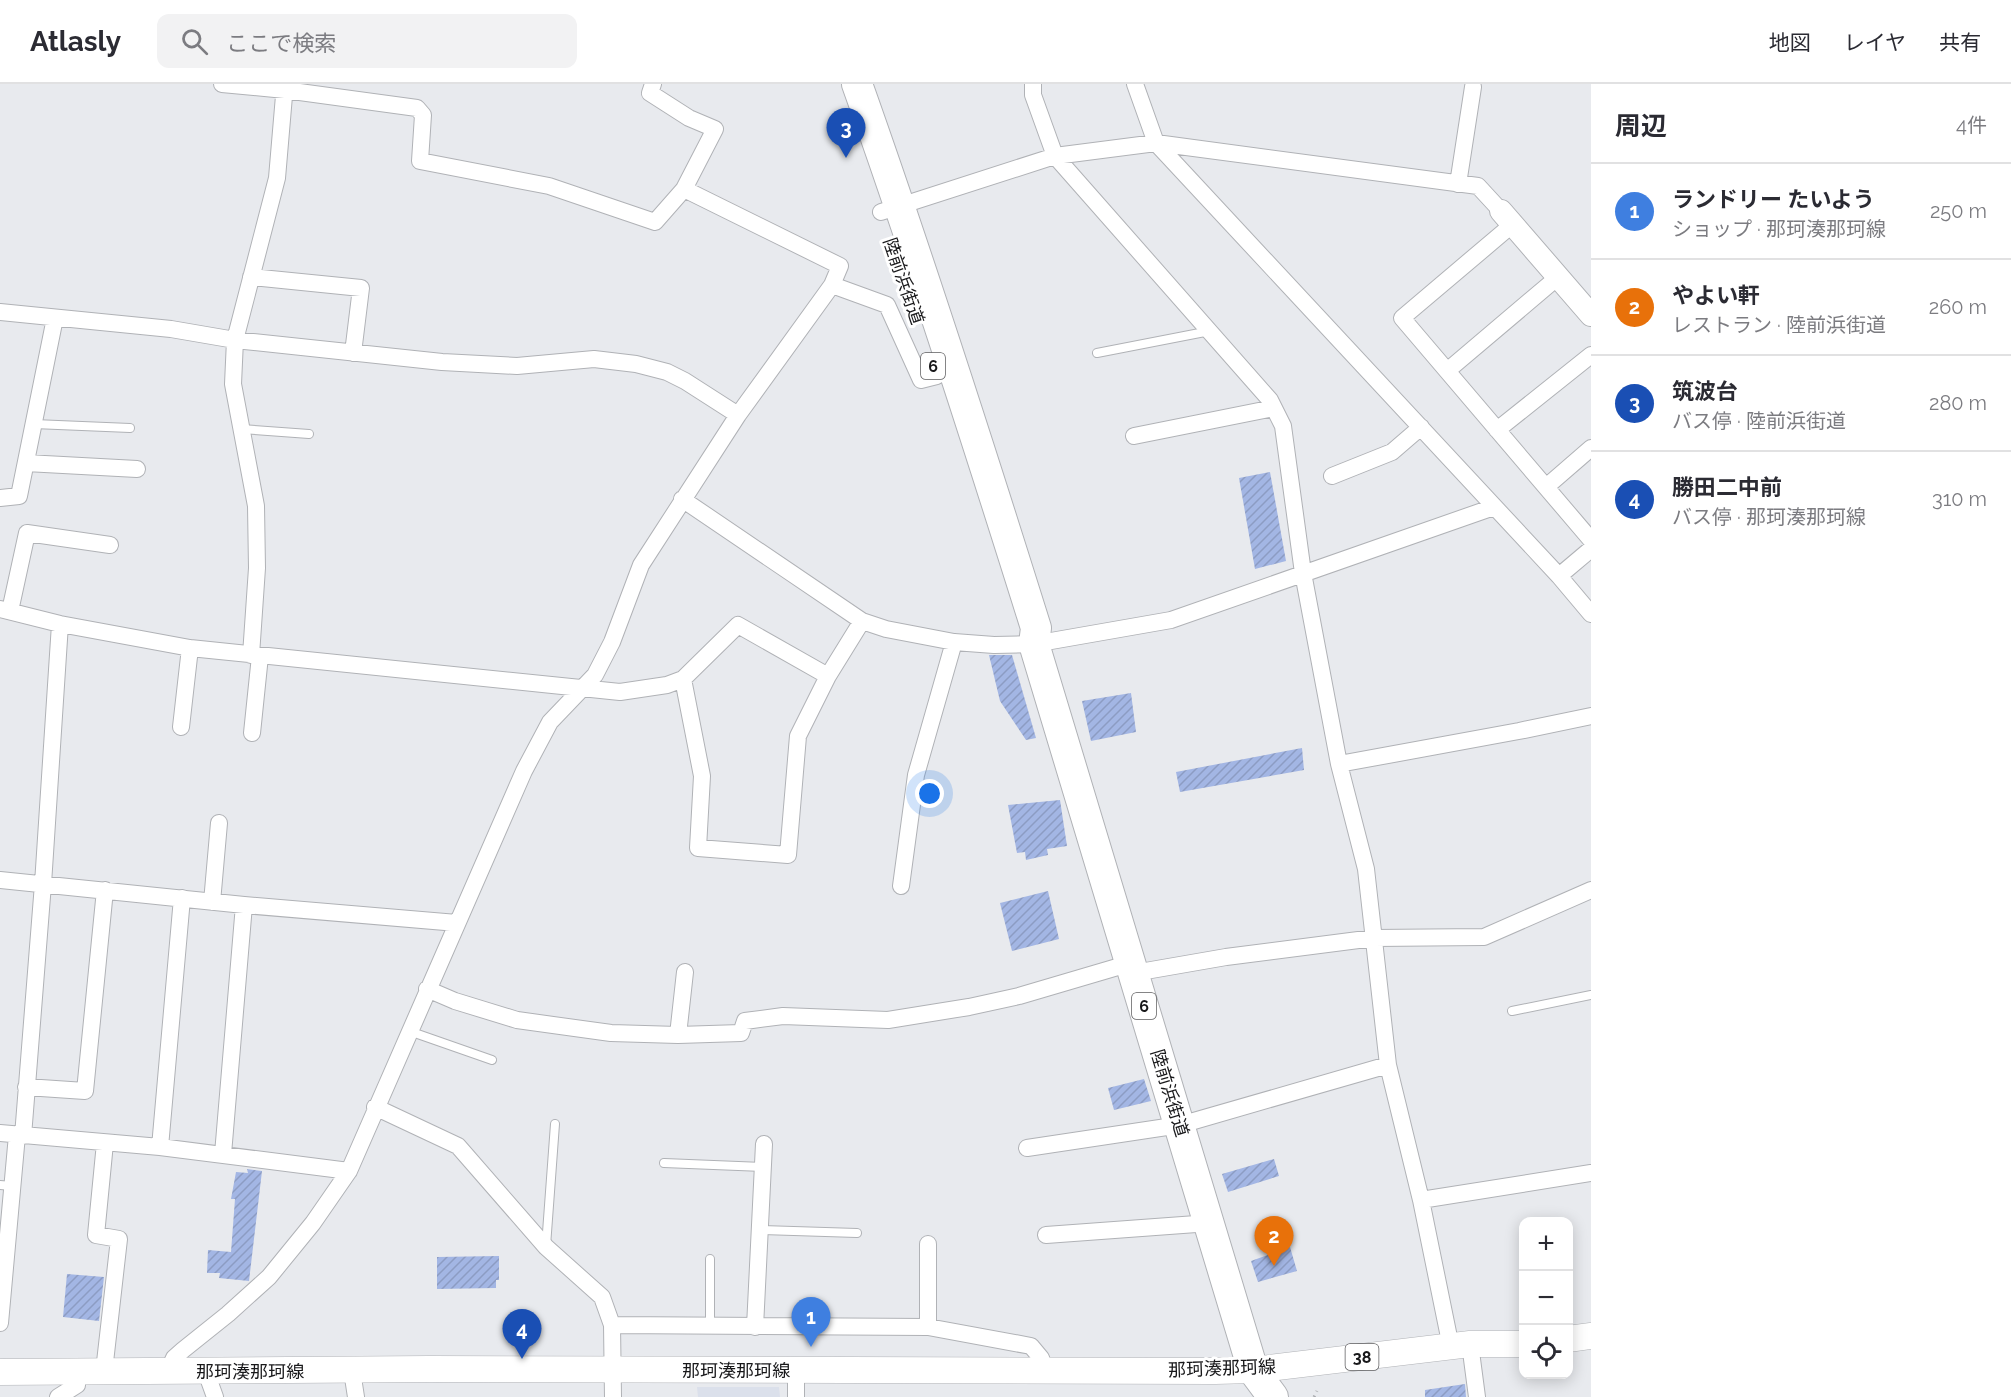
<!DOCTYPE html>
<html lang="ja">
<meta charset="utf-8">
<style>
:root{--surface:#fff;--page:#f2f2f3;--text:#2b2b33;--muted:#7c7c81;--line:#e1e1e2;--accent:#8c4d14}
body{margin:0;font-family:Raleway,"Noto Sans JP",sans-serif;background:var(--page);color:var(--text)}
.controls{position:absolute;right:18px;bottom:18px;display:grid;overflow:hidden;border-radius:12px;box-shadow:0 3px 15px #0003}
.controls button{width:54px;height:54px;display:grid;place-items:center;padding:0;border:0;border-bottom:2px solid var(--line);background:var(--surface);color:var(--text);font:30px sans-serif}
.you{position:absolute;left:930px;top:710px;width:21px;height:21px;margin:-15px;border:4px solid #fff;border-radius:50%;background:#1a73e8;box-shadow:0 0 0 9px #1a73e833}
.badge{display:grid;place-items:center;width:39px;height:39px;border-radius:50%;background:var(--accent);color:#fff;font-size:20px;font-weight:700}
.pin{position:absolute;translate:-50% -50px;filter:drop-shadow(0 2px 3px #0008)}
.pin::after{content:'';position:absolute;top:32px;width:21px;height:18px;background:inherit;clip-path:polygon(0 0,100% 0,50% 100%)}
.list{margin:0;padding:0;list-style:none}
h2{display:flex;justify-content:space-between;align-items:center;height:78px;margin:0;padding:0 24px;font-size:26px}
h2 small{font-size:20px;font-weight:400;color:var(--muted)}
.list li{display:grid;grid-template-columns:39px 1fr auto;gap:18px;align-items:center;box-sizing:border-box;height:96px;padding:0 24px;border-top:2px solid var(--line)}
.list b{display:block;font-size:22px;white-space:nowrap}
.list p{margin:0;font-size:20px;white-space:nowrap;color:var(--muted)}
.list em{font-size:20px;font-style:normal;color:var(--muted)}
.icon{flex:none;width:33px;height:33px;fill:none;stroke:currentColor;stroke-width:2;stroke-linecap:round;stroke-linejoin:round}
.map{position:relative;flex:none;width:1591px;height:1313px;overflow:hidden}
header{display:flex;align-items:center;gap:36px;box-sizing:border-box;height:84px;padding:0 30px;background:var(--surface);border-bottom:2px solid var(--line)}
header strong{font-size:28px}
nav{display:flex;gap:33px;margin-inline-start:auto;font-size:21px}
.search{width:420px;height:54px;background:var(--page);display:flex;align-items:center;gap:15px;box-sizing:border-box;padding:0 21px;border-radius:12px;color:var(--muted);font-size:22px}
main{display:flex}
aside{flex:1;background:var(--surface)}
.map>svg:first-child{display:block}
</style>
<header>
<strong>Atlasly</strong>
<div class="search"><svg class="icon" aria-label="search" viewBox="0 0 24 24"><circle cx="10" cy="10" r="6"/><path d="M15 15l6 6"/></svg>ここで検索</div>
<nav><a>地図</a><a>レイヤ</a><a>共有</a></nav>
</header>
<main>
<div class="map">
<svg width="1591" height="1313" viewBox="0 0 1591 1313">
<defs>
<pattern id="building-hatch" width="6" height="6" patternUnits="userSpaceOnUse" patternTransform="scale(1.5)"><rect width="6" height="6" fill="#a3b6e4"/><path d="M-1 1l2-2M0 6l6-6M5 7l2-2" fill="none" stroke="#8c9cc3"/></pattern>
</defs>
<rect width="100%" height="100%" fill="#e8eaee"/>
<path fill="#dbe0eb" d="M697,1303H779L780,1313H698Z"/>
<path fill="url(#building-hatch)" d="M1270,388L1286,477L1255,485L1239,394Z
M989,571H1012L1036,654L1026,656L1000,617Z
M1131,609L1136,648L1091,657L1082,617Z
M1302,664L1304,686L1180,708L1176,688Z
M1060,716L1067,762L1047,765L1048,771L1026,776L1025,768L1017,769L1008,721Z
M1048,807L1059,855L1012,867L1000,819Z
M1144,995L1151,1017L1114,1026L1108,1004Z
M1274,1075L1279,1092L1228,1108L1222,1090Z
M247,1085L262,1087L249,1197L219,1194L220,1189H207L208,1166L231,1168L235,1115H231L236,1088L248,1089Z
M1290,1163L1297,1187L1258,1198L1251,1177Z
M499,1172V1196H496V1204L437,1205V1173Z
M67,1190L104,1193L99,1237L63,1233Z
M1465,1300L1466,1313H1425V1306Z"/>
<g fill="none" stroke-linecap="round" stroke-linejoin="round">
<defs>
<path id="lane" d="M1097,269L1210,247
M34,340L130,344
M241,345L309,350
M1512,927L1591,911
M409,947L492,976
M664,1079L763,1083
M0,1101L12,1102
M759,1146L857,1149
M546,1162L555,1040
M710,1242V1175"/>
<path id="street" d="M222,0L285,6L417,24L423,31L420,77L549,102L655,138L684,105L715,45L689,34L650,9L653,0
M1033,0V11L1055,72L1270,316L1283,342L1303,489L1339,680L1366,785L1388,981L1421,1116L1451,1263
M1135,0L1156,59L1559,492L1591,530
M1458,100L1473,3
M881,128L1055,72L1156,59L1478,102L1501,127
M1513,140L1402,234L1591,456
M251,193L361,204L353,269
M832,201L887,221L921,296L937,292
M0,228L171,245L235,256L442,278L517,282L594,275L636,280L667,288L685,297L738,331
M1447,287L1558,193
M1497,346L1591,271
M1134,352L1274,324
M26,379L137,385
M1332,392L1392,368L1421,343
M1546,403L1591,364
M0,414L19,412L55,234
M682,415L862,537L886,545L954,558L994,561L1034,560L1171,536L1494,423
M1559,492L1591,465
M0,525L60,540L190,564L620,608L667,601L683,595L738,541L828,592
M10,527L27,449L110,461
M251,571L257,484L256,422L233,300L235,256L277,94L285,0
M683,595L702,692L698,764L788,771L798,652L828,592L862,537
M181,643L190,564
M252,649L260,572
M1339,680L1519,647L1591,632
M0,796L244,821L457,839
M901,802L916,691L954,558
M212,818L219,739
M1134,889L1226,873L1374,854L1484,853L1591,806
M427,905L455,917L517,936L611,949L678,951L741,949L745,937L783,932L888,936L969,923L1019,912L1131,879
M678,951L685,888
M26,1003L85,1007L105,806
M375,1023L458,1062L546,1163L602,1213L612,1241L613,1313
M0,1049L160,1063L349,1087
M23,1052L43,800L60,540
M160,1063L182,814
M1027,1064L1180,1041L1388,981
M223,1070L244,821
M1421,1116L1591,1089
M1046,1151L1210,1139
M928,1160V1243
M0,1239L17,1051
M612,1241L928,1243L1031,1262L1041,1274L1045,1286
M755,1243L764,1060
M1470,1260L1477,1313
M796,1286V1313
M104,1287L119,1155L96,1151L105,1059
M168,1287L174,1274L183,1266L228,1230L269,1193L313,1139L349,1087L524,687L550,638L595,591L612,558L641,481L738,331L832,201L840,182L684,105
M352,1287L356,1313
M206,1288L215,1313
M58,1313L77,1301L78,1287"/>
<path id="secondary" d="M1501,127L1591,231"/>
<path id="primary" d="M1568,1255L1591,1252
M0,1288L430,1285L1215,1287L1253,1286L1470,1260H1524"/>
<path id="highway" d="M857,0C921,180 979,362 1036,544L1034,560L1253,1286L1273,1313"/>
</defs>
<use href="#lane" stroke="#b0b2b6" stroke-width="10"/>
<use href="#street" stroke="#b0b2b6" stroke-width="18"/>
<use href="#secondary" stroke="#b0b2b6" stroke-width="24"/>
<use href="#primary" stroke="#b0b2b6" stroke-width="27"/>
<use href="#highway" stroke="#b0b2b6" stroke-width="32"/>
<path stroke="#a9abae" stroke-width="3" stroke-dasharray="1.5 4.5" stroke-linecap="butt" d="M1314,1313L1317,1307"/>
<use href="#lane" stroke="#fff" stroke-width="8"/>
<use href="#street" stroke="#fff" stroke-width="16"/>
<use href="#secondary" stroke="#fff" stroke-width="22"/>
<use href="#primary" stroke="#fff" stroke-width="26"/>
<use href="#highway" stroke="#fff" stroke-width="30"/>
</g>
<g text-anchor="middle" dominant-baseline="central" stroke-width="6" stroke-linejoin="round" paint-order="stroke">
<g fill="#fff" stroke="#5d5d5f" stroke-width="1.5">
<rect x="921" y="269" width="24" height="26" rx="4.5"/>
<rect x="1132" y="909" width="24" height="26" rx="4.5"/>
<rect x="1345.5" y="1260" width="33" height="26" rx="4.5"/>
</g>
<g font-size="16" font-weight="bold" fill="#18181a">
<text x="933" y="282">6</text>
<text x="1144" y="922">6</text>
<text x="1362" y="1273">38</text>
</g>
<g font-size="18" fill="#18181a" stroke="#fff">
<text transform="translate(904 197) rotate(71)">陸前浜街道</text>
<text transform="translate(1170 1009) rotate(73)">陸前浜街道</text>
<text transform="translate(1222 1284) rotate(-2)">那珂湊那珂線</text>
<text x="736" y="1286">那珂湊那珂線</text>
<text x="250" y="1287">那珂湊那珂線</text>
</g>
</g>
</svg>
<div class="controls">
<button>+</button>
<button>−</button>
<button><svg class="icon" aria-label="locate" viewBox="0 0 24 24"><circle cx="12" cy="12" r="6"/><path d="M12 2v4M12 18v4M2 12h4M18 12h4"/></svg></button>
</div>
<div class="you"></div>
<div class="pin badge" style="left:811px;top:1263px;background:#3f7fe0">1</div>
<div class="pin badge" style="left:1274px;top:1182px;background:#e8710a">2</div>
<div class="pin badge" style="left:846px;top:74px;background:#1a4fb4">3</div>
<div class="pin badge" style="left:522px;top:1275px;background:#1a4fb4">4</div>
</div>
<aside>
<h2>周辺<small>4件</small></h2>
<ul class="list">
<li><span class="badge" style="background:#3f7fe0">1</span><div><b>ランドリー たいよう</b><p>ショップ · 那珂湊那珂線</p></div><em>250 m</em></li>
<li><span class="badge" style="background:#e8710a">2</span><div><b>やよい軒</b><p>レストラン · 陸前浜街道</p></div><em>260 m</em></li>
<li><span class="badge" style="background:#1a4fb4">3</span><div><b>筑波台</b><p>バス停 · 陸前浜街道</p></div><em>280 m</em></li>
<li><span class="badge" style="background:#1a4fb4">4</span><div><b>勝田二中前</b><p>バス停 · 那珂湊那珂線</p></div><em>310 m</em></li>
</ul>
</aside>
</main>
